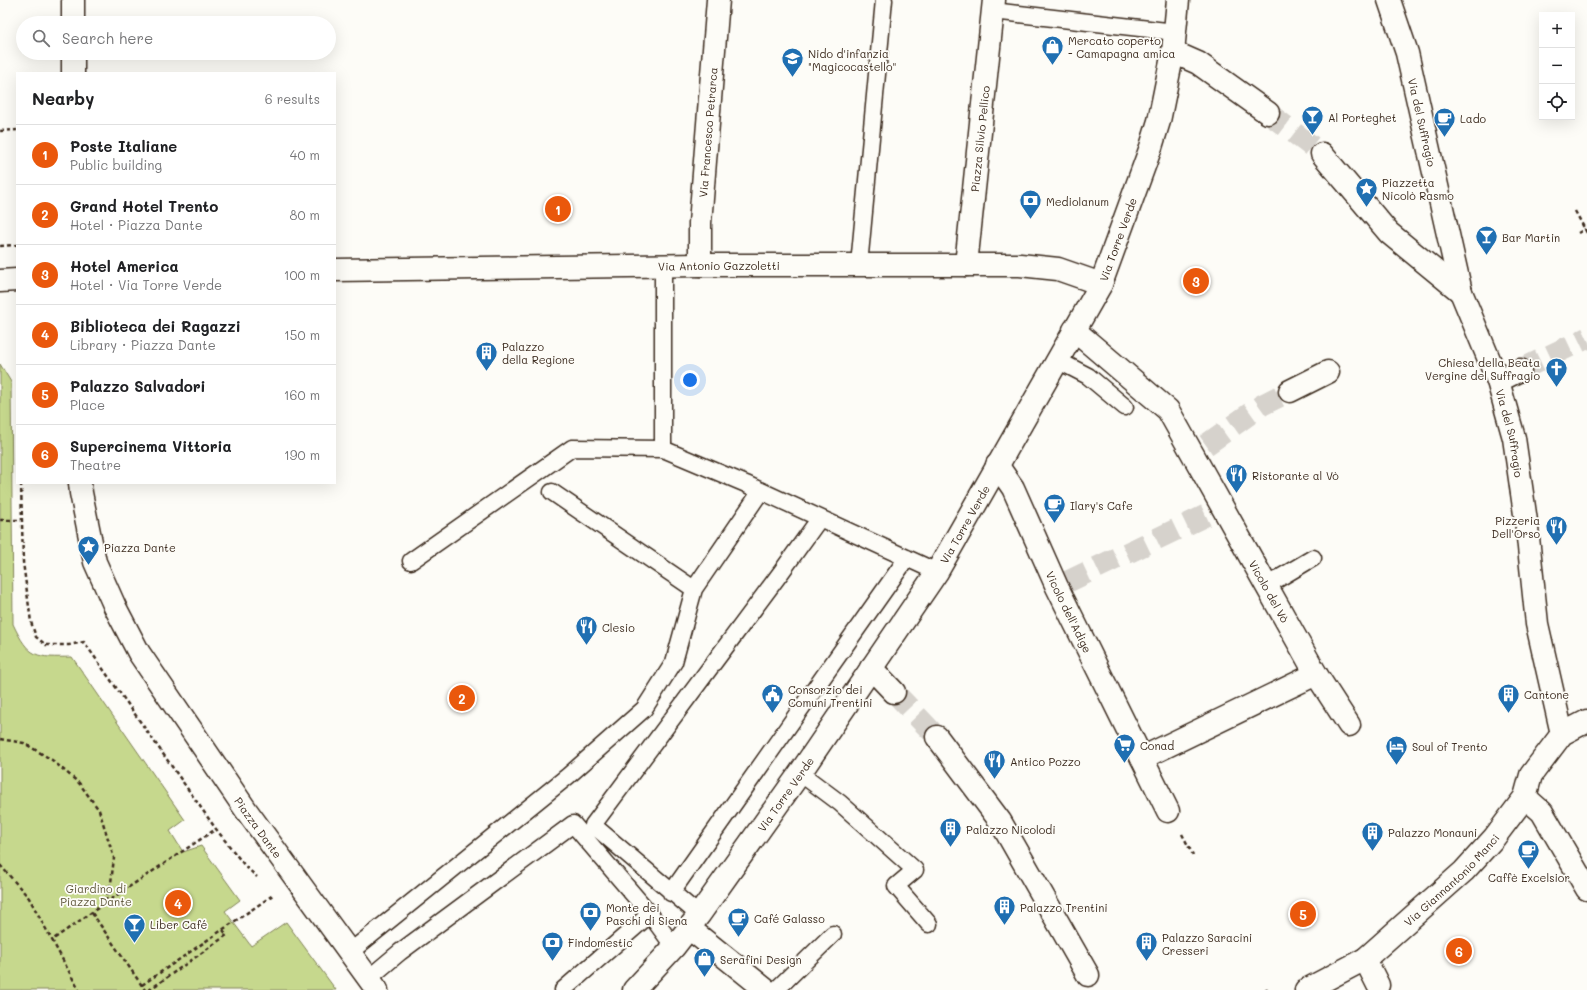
<!DOCTYPE html>
<meta charset="utf-8">
<style>
:root{--surface:#fff;--page:#f6f6f6;--text:#202124;--muted:#757577;--line:#e0e0e0;--accent:#ea580c}
body{margin:0;font-family:Mali,sans-serif;background:var(--page);color:var(--text)}
.controls{position:absolute;right:12px;top:12px;display:grid;overflow:hidden;border-radius:0px;box-shadow:0 4px 16px #0002}
.controls button{width:36px;height:36px;display:grid;place-items:center;padding:0;border:0;border-bottom:1px solid var(--line);background:var(--surface);color:var(--text);font:20px sans-serif}
.you{position:absolute;left:690px;top:380px;width:14px;height:14px;margin:-10px;border:3px solid #fff;border-radius:50%;background:#1a73e8;box-shadow:0 0 0 6px #1a73e833}
.badge{display:grid;place-items:center;width:26px;height:26px;border-radius:50%;background:var(--accent);color:#fff;font-size:13px;font-weight:700}
.pin{position:absolute;translate:-50% -50%;border:2px solid #fff;box-shadow:0 1px 4px #0006}
.list{margin:0;padding:0;list-style:none}
h2{display:flex;justify-content:space-between;align-items:center;height:52px;margin:0;padding:0 16px;font-size:17px}
h2 small{font-size:13px;font-weight:400;color:var(--muted)}
.list li{display:grid;grid-template-columns:26px 1fr auto;gap:12px;align-items:center;box-sizing:border-box;height:60px;padding:0 16px;border-top:1px solid var(--line)}
.list b{display:block;font-size:15px;white-space:nowrap}
.list p{margin:0;font-size:13px;white-space:nowrap;color:var(--muted)}
.list em{font-size:13px;font-style:normal;color:var(--muted)}
.icon{flex:none;width:22px;height:22px;fill:none;stroke:currentColor;stroke-width:2;stroke-linecap:round;stroke-linejoin:round}
.map{position:relative;flex:none;width:1587px;height:990px;overflow:hidden}
.search{position:absolute;background:var(--surface);box-shadow:0 4px 16px #0002;left:16px;top:16px;width:320px;height:44px;display:flex;align-items:center;gap:10px;box-sizing:border-box;padding:0 14px;border-radius:22px;color:var(--muted);font-size:15px}
.panel{position:absolute;background:var(--surface);box-shadow:0 4px 16px #0002;left:16px;top:72px;width:320px;height:412px;border-radius:0px}
.map>svg:first-child{display:block}
</style>
<div class="map">
<svg width="1587" height="990" viewBox="0 0 1587 990">
<rect width="100%" height="100%" fill="#fdfcf7"/>
<filter id="ink" filterUnits="userSpaceOnUse"><feTurbulence type="fractalNoise" baseFrequency=".025" numOctaves="2"/><feDisplacementMap in="SourceGraphic" scale="8" xChannelSelector="R" yChannelSelector="G"/><feConvolveMatrix kernelMatrix="1 2 1 2 8 2 1 2 1" color-interpolation-filters="sRGB"/></filter>
<g filter="url(#ink)">
<path fill="#c6d88d" stroke="#808156" d="M0,364L11,382L13,624C29,658 36,658 72,657L185,820L170,831L183,852L201,846L240,900L225,911L251,946L286,922L336,990H0Z"/>
<g fill="none" stroke-linecap="round" stroke-linejoin="round">
<path stroke="#d6d2cc" stroke-width="22" stroke-dasharray="22 11" stroke-linecap="butt" d="M1268,113L1322,154
M1520,370L1587,338
M1206,445L1262,405L1290,391
M1067,582L1215,511
M894,692L937,737"/>
<defs>
<path id="lane" d="M993,11L1175,32
M859,265L884,0
M663,266V449L746,484L937,572
M1057,360L1088,376L1125,407
M552,492L694,589L761,491
M411,561L572,448L663,449
M1266,586L1313,558
M800,773L840,803L915,870L896,886L929,924
M671,893L907,558
M699,915L593,825L782,571L820,518
M350,952L568,776L644,709L674,662L694,589
M369,978L400,952L573,824L650,914
M563,990L650,914L674,947
M776,990L833,934"/>
<g id="street">
<path d="M73,0V23"/>
<path id="s1" d="M1389,0L1407,53L1461,292L1498,381L1514,438L1527,528L1537,624L1562,734"/>
<path d="M1173,52L1198,63L1268,113"/>
<path d="M73,53V73"/>
<path d="M1322,154L1389,233L1461,292"/>
<path id="s2" d="M700,265V223L718,0"/>
<path id="s3" d="M966,265L994,0"/>
<path id="s4" d="M335,270L700,265H1020L1058,269L1101,284"/>
<path d="M0,281L17,280"/>
<path id="s5" d="M1074,330L1168,410L1316,674L1349,725"/>
<path d="M1498,381L1520,370"/>
<path d="M1290,391L1328,372"/>
<path id="s6" d="M997,465L1013,488L1057,587L1168,811"/>
<path id="s7" d="M80,483L81,493L95,562L115,607L139,653L246,810L377,990"/>
<path d="M871,668L894,692"/>
<path d="M937,737L1000,821L1088,975"/>
<path d="M1142,758L1316,674"/>
<path d="M1525,797L1542,812L1587,889"/>
<path d="M689,928L766,990"/>
<path d="M1365,959L1378,985"/>
<path id="s8" d="M1306,990L1365,959L1464,871L1494,838L1525,797L1531,775L1562,734L1587,721"/>
</g>
<g id="secondary">
<path id="s9" d="M634,990L674,947L699,915L800,773L937,572L1101,284L1151,147L1159,121L1173,52L1178,0"/>
</g>
</defs>
<use href="#lane" stroke="#3b2a1e" stroke-width="19"/>
<use href="#street" stroke="#3b2a1e" stroke-width="25"/>
<use href="#secondary" stroke="#3b2a1e" stroke-width="25"/>
<path stroke="#3b2a1e" stroke-width="2.5" stroke-dasharray="4 3" stroke-linecap="butt" d="M0,131L17,130
M1575,211L1587,233
M1578,233L1585,229
M0,246L17,245
M21,483L23,562L31,622L36,637L46,645H69L84,642L216,829L245,866L257,877
M0,520H21
M0,739L24,743L52,760L79,783L99,810L114,858L111,883L105,903L52,940L79,990
M1182,834L1193,855
M0,865L29,898L52,940
M105,903L216,829
M92,913L145,990
M142,985L273,895
M1266,988L1267,990
M149,990L227,935L223,930"/>
<use href="#lane" stroke="#fdfcf7" stroke-width="16"/>
<use href="#street" stroke="#fdfcf7" stroke-width="22"/>
<use href="#secondary" stroke="#fdfcf7" stroke-width="22"/>
</g>
</g>
<defs>
<symbol id="shop-pin" viewBox="-11 -11 22 30"><path d="M0 17L-7.5 6A9.5 9.5 0 1 1 7.5 6Z" fill="#1f6fb2" stroke="#fdfcf7"/><path d="M-5-2.5h2.3a2.7 3.5 0 0 1 5.4 0H5L5.5 6h-11ZM-1.5-2.5h3a1.5 2.3 0 0 0-3 0Z" fill="#fff"/></symbol>
<symbol id="school-pin" viewBox="-11 -11 22 30"><path d="M0 17L-7.5 6A9.5 9.5 0 1 1 7.5 6Z" fill="#1f6fb2" stroke="#fdfcf7"/><path d="M0-5L7-2L0 1L-7-2ZM-4 1L0 2.5L4 1V4Q0 6-4 4Z" fill="#fff"/></symbol>
<symbol id="bar-pin" viewBox="-11 -11 22 30"><path d="M0 17L-7.5 6A9.5 9.5 0 1 1 7.5 6Z" fill="#1f6fb2" stroke="#fdfcf7"/><path d="M-6-5H6L.8 .8V4.5H3.5V6h-7V4.5H-.8V.8Z" fill="#fff"/></symbol>
<symbol id="cafe-pin" viewBox="-11 -11 22 30"><path d="M0 17L-7.5 6A9.5 9.5 0 1 1 7.5 6Z" fill="#1f6fb2" stroke="#fdfcf7"/><path d="M-5.5-4.5H6V0H3Q3 3.5 0 3.5H-2.5Q-5.5 3.5-5.5 0ZM3-3.2v2h1.7v-2ZM-6 4.5H4V6H-6Z" fill="#fff"/></symbol>
<symbol id="sight-pin" viewBox="-11 -11 22 30"><path d="M0 17L-7.5 6A9.5 9.5 0 1 1 7.5 6Z" fill="#1f6fb2" stroke="#fdfcf7"/><path d="M0-6L1.8-2.2L6-1.7L2.9 1.2L3.7 5.4L0 3.3L-3.7 5.4L-2.9 1.2L-6-1.7L-1.8-2.2Z" fill="#fff"/></symbol>
<symbol id="bank-pin" viewBox="-11 -11 22 30"><path d="M0 17L-7.5 6A9.5 9.5 0 1 1 7.5 6Z" fill="#1f6fb2" stroke="#fdfcf7"/><path d="M-6-4H6V4H-6ZM0-2.3a2.3 2.3 0 1 0 0 4.6a2.3 2.3 0 1 0 0-4.6Z" fill="#fff"/></symbol>
<symbol id="building-pin" viewBox="-11 -11 22 30"><path d="M0 17L-7.5 6A9.5 9.5 0 1 1 7.5 6Z" fill="#1f6fb2" stroke="#fdfcf7"/><path d="M-4-6H4V6H1V3H-1V6H-4ZM-2.5-4.3h1.7v1.8h-1.7ZM.8-4.3h1.7v1.8H.8ZM-2.5-1h1.7V.8h-1.7ZM.8-1h1.7V.8H.8Z" fill="#fff"/></symbol>
<symbol id="church-pin" viewBox="-11 -11 22 30"><path d="M0 17L-7.5 6A9.5 9.5 0 1 1 7.5 6Z" fill="#1f6fb2" stroke="#fdfcf7"/><path d="M-1.2-6h2.4v3.5h3.3v2.4h-3.3V6h-2.4V-.1h-3.3v-2.4h3.3Z" fill="#fff"/></symbol>
<symbol id="restaurant-pin" viewBox="-11 -11 22 30"><path d="M0 17L-7.5 6A9.5 9.5 0 1 1 7.5 6Z" fill="#1f6fb2" stroke="#fdfcf7"/><path d="M-5-6h1v4h1v-4h1v4h1v-4h1v5L-1.5 .5V6h-2V.5L-5-1ZM5-6V6H3V1.5H1.5Q1.5-4 5-6Z" fill="#fff"/></symbol>
<symbol id="civic-pin" viewBox="-11 -11 22 30"><path d="M0 17L-7.5 6A9.5 9.5 0 1 1 7.5 6Z" fill="#1f6fb2" stroke="#fdfcf7"/><path d="M-.6-6.5H3V-4.5H.6V-3L4-1V1h2V6H-6V1h2V-1L-.6-3ZM-1.2 2.5V6h2.4V2.5Z" fill="#fff"/></symbol>
<symbol id="supermarket-pin" viewBox="-11 -11 22 30"><path d="M0 17L-7.5 6A9.5 9.5 0 1 1 7.5 6Z" fill="#1f6fb2" stroke="#fdfcf7"/><path d="M-6-5.5h2.5l.6 2H6L4.5 2H-2.5L-4.4-4H-6ZM-1.5 3.2a1.3 1.3 0 1 0 .1 0ZM3 3.2a1.3 1.3 0 1 0 .1 0Z" fill="#fff"/></symbol>
<symbol id="hotel-pin" viewBox="-11 -11 22 30"><path d="M0 17L-7.5 6A9.5 9.5 0 1 1 7.5 6Z" fill="#1f6fb2" stroke="#fdfcf7"/><path d="M-6-4.5h1.5V1H6V5H4.5V3h-9V5H-6ZM-4 0a1.8 1.8 0 1 1 3.6 0ZM.5 0V-2.5h3Q6-2.5 6 0Z" fill="#fff"/></symbol>
</defs>
<g fill-rule="evenodd">
<use href="#shop-pin" x="1040" y="34" width="25" height="34"/>
<use href="#school-pin" x="780" y="46" width="25" height="34"/>
<use href="#bar-pin" x="1300" y="104" width="25" height="34"/>
<use href="#cafe-pin" x="1432" y="106" width="25" height="34"/>
<use href="#sight-pin" x="1354" y="176" width="25" height="34"/>
<use href="#bank-pin" x="1018" y="188" width="25" height="34"/>
<use href="#bar-pin" x="1474" y="224" width="25" height="34"/>
<use href="#building-pin" x="474" y="340" width="25" height="34"/>
<use href="#church-pin" x="1544" y="356" width="25" height="34"/>
<use href="#restaurant-pin" x="1224" y="462" width="25" height="34"/>
<use href="#cafe-pin" x="1042" y="492" width="25" height="34"/>
<use href="#restaurant-pin" x="1544" y="514" width="25" height="34"/>
<use href="#sight-pin" x="76" y="534" width="25" height="34"/>
<use href="#restaurant-pin" x="574" y="614" width="25" height="34"/>
<use href="#building-pin" x="1496" y="682" width="25" height="34"/>
<use href="#civic-pin" x="760" y="682" width="25" height="34"/>
<use href="#supermarket-pin" x="1112" y="732" width="25" height="34"/>
<use href="#hotel-pin" x="1384" y="734" width="25" height="34"/>
<use href="#restaurant-pin" x="982" y="748" width="25" height="34"/>
<use href="#building-pin" x="938" y="816" width="25" height="34"/>
<use href="#building-pin" x="1360" y="820" width="25" height="34"/>
<use href="#cafe-pin" x="1516" y="838" width="25" height="34"/>
<use href="#building-pin" x="992" y="894" width="25" height="34"/>
<use href="#bank-pin" x="578" y="900" width="25" height="34"/>
<use href="#cafe-pin" x="726" y="906" width="25" height="34"/>
<use href="#bar-pin" x="122" y="912" width="25" height="34"/>
<use href="#bank-pin" x="540" y="930" width="25" height="34"/>
<use href="#building-pin" x="1134" y="930" width="25" height="34"/>
<use href="#shop-pin" x="692" y="946" width="25" height="34"/>
</g>
<g text-anchor="middle" dominant-baseline="central" stroke-width="3.5" stroke-linejoin="round" paint-order="stroke">
<g font-size="11" fill="#3b2a1e" stroke="#fdfcf7" text-anchor="start">
<text x="1068" y="40">Mercato coperto<tspan x="1068" dy="13">- Camapagna amica</tspan></text>
<text x="808" y="53">Nido d'infanzia<tspan x="808" dy="13">"Magicocastello"</tspan></text>
<text x="1328" y="117">Al Porteghet</text>
<text x="1460" y="118">Lado</text>
<text x="1382" y="182">Piazzetta<tspan x="1382" dy="13">Nicolò Rasmo</tspan></text>
<text x="1046" y="201">Mediolanum</text>
<text x="1502" y="237">Bar Martin</text>
<text x="502" y="346">Palazzo<tspan x="502" dy="13">della Regione</tspan></text>
<text x="1540" y="362" text-anchor="end">Chiesa della Beata<tspan x="1540" dy="13">Vergine del Suffragio</tspan></text>
<text x="1252" y="475">Ristorante al Vò</text>
<text x="1070" y="505">Ilary's Cafe</text>
<text x="1540" y="520" text-anchor="end">Pizzeria<tspan x="1540" dy="13">Dell'Orso</tspan></text>
<text x="104" y="547">Piazza Dante</text>
<text x="602" y="627">Clesio</text>
<text x="788" y="689">Consorzio dei<tspan x="788" dy="13">Comuni Trentini</tspan></text>
<text x="1524" y="694">Cantone</text>
<text x="1140" y="745">Conad</text>
<text x="1412" y="746">Soul of Trento</text>
<text x="1010" y="761">Antico Pozzo</text>
<text x="966" y="829">Palazzo Nicolodi</text>
<text x="1388" y="832">Palazzo Monauni</text>
<text x="1529" y="877" text-anchor="middle">Caffè Excelsior</text>
<text x="606" y="907">Monte dei<tspan x="606" dy="13">Paschi di Siena</tspan></text>
<text x="1020" y="907">Palazzo Trentini</text>
<text x="754" y="918">Café Galasso</text>
<text x="150" y="924">Liber Café</text>
<text x="1162" y="937">Palazzo Saracini<tspan x="1162" dy="13">Cresseri</tspan></text>
<text x="568" y="942">Findomestic</text>
<text x="720" y="959">Serafini Design</text>
</g>
<g font-size="11" fill="#3b2a1e" stroke="#fdfcf7">
<text stroke="none"><textPath href="#s1" startOffset="127">Via del Suffragio</textPath></text>
<text stroke="none"><textPath href="#s2" startOffset="133">Via Francesco Petrarca</textPath></text>
<text stroke="none"><textPath href="#s3" startOffset="127">Piazza Silvio Pellico</textPath></text>
<text stroke="none"><textPath href="#s9" startOffset="896">Via Torre Verde</textPath></text>
<text stroke="none"><textPath href="#s4" startOffset="384">Via Antonio Gazzoletti</textPath></text>
<text stroke="none"><textPath href="#s1" startOffset="451">Via del Suffragio</textPath></text>
<text stroke="none"><textPath href="#s9" startOffset="572">Via Torre Verde</textPath></text>
<text stroke="none"><textPath href="#s5" startOffset="331">Vicolo del Vò</textPath></text>
<text stroke="none"><textPath href="#s6" startOffset="164">Vicolo dell'Adige</textPath></text>
<text stroke="none"><textPath href="#s9" startOffset="248">Via Torre Verde</textPath></text>
<text stroke="none"><textPath href="#s7" startOffset="393">Piazza Dante</textPath></text>
<text stroke="none"><textPath href="#s8" startOffset="184">Via Giannantonio Manci</textPath></text>
</g>
<g font-size="11" fill="#5e563a" stroke="#fdfcf7">
<text x="96" y="888">Giardino di<tspan x="96" dy="13">Piazza Dante</tspan></text>
</g>
</g>
</svg>
<div class="controls">
<button>+</button>
<button>−</button>
<button><svg class="icon" aria-label="locate" viewBox="0 0 24 24"><circle cx="12" cy="12" r="6"/><path d="M12 2v4M12 18v4M2 12h4M18 12h4"/></svg></button>
</div>
<div class="you"></div>
<div class="pin badge" style="left:558px;top:209px">1</div>
<div class="pin badge" style="left:462px;top:698px">2</div>
<div class="pin badge" style="left:1196px;top:281px">3</div>
<div class="pin badge" style="left:178px;top:903px">4</div>
<div class="pin badge" style="left:1303px;top:914px">5</div>
<div class="pin badge" style="left:1459px;top:951px">6</div>
<div class="search"><svg class="icon" aria-label="search" viewBox="0 0 24 24"><circle cx="10" cy="10" r="6"/><path d="M15 15l6 6"/></svg>Search here</div>
<section class="panel">
<h2>Nearby<small>6 results</small></h2>
<ul class="list">
<li><span class="badge">1</span><div><b>Poste Italiane</b><p>Public building</p></div><em>40 m</em></li>
<li><span class="badge">2</span><div><b>Grand Hotel Trento</b><p>Hotel · Piazza Dante</p></div><em>80 m</em></li>
<li><span class="badge">3</span><div><b>Hotel America</b><p>Hotel · Via Torre Verde</p></div><em>100 m</em></li>
<li><span class="badge">4</span><div><b>Biblioteca dei Ragazzi</b><p>Library · Piazza Dante</p></div><em>150 m</em></li>
<li><span class="badge">5</span><div><b>Palazzo Salvadori</b><p>Place</p></div><em>160 m</em></li>
<li><span class="badge">6</span><div><b>Supercinema Vittoria</b><p>Theatre</p></div><em>190 m</em></li>
</ul>
</section>
</div>
